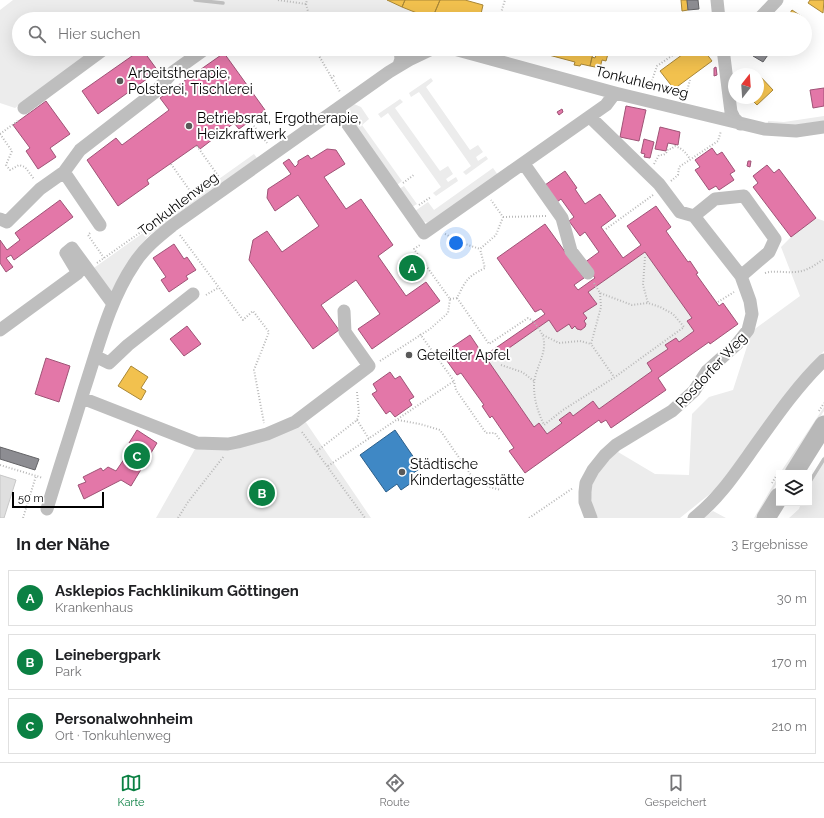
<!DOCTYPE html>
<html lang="de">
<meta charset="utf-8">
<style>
:root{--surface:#fff;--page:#f2f2f2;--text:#202124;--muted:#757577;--line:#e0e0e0;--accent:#0b8043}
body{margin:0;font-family:Raleway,sans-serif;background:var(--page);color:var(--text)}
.controls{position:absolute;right:12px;bottom:12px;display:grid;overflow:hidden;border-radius:0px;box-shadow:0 4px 16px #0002}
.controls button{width:36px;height:36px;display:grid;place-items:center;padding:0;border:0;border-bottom:1px solid var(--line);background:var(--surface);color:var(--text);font:20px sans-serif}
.compass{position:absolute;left:728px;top:68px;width:36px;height:36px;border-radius:50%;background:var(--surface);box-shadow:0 4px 16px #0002;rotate:17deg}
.scale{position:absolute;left:12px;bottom:10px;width:92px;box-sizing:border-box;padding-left:4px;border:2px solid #000;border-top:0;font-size:11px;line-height:14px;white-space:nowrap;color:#000;-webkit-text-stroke:3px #fff;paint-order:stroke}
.you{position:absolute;left:456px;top:243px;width:14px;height:14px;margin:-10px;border:3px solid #fff;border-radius:50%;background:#1a73e8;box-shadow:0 0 0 6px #1a73e833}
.badge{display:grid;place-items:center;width:26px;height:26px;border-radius:50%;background:var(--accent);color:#fff;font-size:13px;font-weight:700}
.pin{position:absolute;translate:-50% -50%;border:2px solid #fff;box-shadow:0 1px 4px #0006}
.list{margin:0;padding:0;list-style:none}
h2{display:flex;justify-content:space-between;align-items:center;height:52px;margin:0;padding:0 16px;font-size:17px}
h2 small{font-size:13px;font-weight:400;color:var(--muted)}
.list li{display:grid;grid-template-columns:26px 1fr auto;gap:12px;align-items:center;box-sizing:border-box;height:56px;margin:0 8px 8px;padding:0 8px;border:1px solid var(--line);border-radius:0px}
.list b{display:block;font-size:15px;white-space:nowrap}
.list p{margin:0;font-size:13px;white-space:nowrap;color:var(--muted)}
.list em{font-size:13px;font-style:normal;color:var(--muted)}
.icon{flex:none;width:22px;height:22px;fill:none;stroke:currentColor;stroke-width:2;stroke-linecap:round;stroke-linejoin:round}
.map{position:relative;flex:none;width:824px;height:518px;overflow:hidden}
.search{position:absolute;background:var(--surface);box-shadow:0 4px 16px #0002;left:12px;right:12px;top:12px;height:44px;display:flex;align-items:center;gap:10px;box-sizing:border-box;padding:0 14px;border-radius:22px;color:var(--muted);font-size:15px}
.sheet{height:244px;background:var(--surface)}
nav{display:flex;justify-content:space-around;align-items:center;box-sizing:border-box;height:56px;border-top:1px solid var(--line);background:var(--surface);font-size:11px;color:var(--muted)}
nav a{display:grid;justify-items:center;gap:2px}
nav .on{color:var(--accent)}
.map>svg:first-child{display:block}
</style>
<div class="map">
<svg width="824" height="518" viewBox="0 0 824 518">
<rect width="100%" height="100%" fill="#fff"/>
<path fill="#ececec" d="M13,0H440L432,19H19V49H97L15,108L0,103V10Z
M431,78L433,81L426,87L470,150L478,145L483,152L476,157L478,161L486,156L488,159L466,175L463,172L471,166L419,92L411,97L409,93Z
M400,99L403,102L395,108L440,171L448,166L453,174L446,179L448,182L456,177L458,181L436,196L433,193L441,187L388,113L381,118L378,114Z
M354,104L361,107L369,119L362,125L402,181L397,185L348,114L350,107Z
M824,116V121L790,126L768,123V121L784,122Z
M254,154L257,158L148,236L135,254L114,290L110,292L91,270Z
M493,168L498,175L428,223L422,221L415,211L428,202L434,210Z
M404,186L417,204L412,207L399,189Z
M816,218L824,221V351L797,380L716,489L680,518H597C584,488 593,471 618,452L655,474L689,475L692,414L709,397L733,390L752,331L800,296L781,247L791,237Z
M645,252L692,318L687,321L694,331L679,342L676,338L665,345L668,349L647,363L652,371L599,409L593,401L573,416L570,412L559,420L562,423L547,434L534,427L489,362L549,320L557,332L569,324L572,329L575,326L578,329L581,330L585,327L586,324L584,321L587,318L583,313L597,304L588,292Z
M824,407V411L783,473H780Z
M305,421L371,518H156L195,449L235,448Z
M824,456V518H789L799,509L801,503H809C809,480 812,475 824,456Z
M779,475V479L757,518H754Z
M713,511L726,518H703Z"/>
<path fill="#f2c14e" stroke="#a98737" d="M387,0H405L402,7Z
M405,0H440L432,19L402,7Z
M440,0H465L483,5L481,14L495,18L494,19H432Z
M681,0H687L688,10L682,11Z
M810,0H824L823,13L808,3Z
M792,10L804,18L803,19H786Z
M510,49H523V52Z
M524,49H540L539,52Z
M546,49H594L590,66L581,64L580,66L574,65L575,62L545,54Z
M690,49H703L712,61L674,89L660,71Z
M597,52L608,54L606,61L602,60L600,68L590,66L592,57L595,58Z
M758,74L773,90L757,105L750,98H758Z
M131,366L148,377L141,388L146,391L141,400L118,386Z"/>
<path fill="#3f88c5" stroke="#2c5f8a" d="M395,430L421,468L410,475L414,481L401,490L397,484L386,492L360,455Z"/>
<path fill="#e377a8" stroke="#9f5376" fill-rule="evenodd" d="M142,49L158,71L98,114L82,91Z
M224,53L265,110L239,129L234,123L200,149L197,145L147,180L149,184L118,206L87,160L116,138L122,145L169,110L160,98Z
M716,67L717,75L714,76V68Z
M824,88V106L813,108L810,90Z
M46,101L70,134L50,148L56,157L38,169L26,151L30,148L13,125Z
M626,106L646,110L639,141L620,137Z
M562,109L563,112L559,115L557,112Z
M660,127L680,132L678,145L668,143L666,151L655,149Z
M644,139L654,142L650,158L644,157L645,154L641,153Z
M712,148L717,155L722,152L735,171L730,174L734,180L719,190L716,186L709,190L695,170L700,167L695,160Z
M327,149L336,150L345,164L324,177L346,209L361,199L393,245L378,256L406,296L426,282L440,301L372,349L358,329L380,314L356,280L321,305L339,330L313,349L249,260L253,240L267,231L282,252L319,226L298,195L275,211L267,198L268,189L291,174L283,163L289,159L295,167L298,164V161L308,155L311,159Z
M748,161H751L750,167L747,166Z
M767,165L774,173L779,169L816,218L791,237L753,187L758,183L753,176Z
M565,171L577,188L575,189L585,204L600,194L616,216L601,227L623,258L641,245L627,226L656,206L671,227L666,231L688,262L690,261L698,273L696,274L719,306L723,303L738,324L710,344L709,342L658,378L666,390L611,428L606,420L601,423L599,420L525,473L509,451L514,448L492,416L490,418L482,406L484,405L461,373L457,375L442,354L470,335L484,356L545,314L541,309L535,312L497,258L545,224L584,278L574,285L578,290L595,278L584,263L599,252L585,232L580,236L569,221L574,217L561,199L557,202L545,185ZM645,252L692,318L687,321L694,331L679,342L676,338L665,345L668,349L647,363L652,371L599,409L593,401L573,416L570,412L559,420L562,423L547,434L539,423L534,427L489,362L549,320L557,332L569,324L572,329L575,326L577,329L581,330L585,327L586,324L584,321L587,318L583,313L597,304L588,292Z
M60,200L73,217L14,260L11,255L6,258L13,267L6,272L0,263V240L7,250L20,240L15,233Z
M174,244L184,259L187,257L196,270L186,276L188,279L169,292L161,280L166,277L153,258Z
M187,326L201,344L184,356L170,339Z
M46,358L70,366L59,402L35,394Z
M390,372L395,379L400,376L414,397L409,400L412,405L395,417L390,411L386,414L372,394L377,391L373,384Z
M137,430L157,443L131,486L121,480L84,499L78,485L86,482L83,477L101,468L103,471L108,467L116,471L133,446L129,443Z"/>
<path fill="#8d8d92" stroke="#636366" d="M687,0H698L699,9L688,10Z
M758,49H764L770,52L763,62L753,56Z
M0,447L39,459L35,470L0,459Z"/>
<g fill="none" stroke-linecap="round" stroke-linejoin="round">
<path stroke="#bfbfbf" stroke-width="3.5" d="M195,0L223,3
M809,483L824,459"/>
</g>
<path fill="#dfdfdf" stroke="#c7c7c7" d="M0,475L16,480L4,518H0Z"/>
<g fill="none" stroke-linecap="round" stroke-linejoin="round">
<path stroke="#b9b9b9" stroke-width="2" stroke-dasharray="1 2" stroke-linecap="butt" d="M278,0L306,4L307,0
M306,4L310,19
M499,19L505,0
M315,49L340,92
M331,78L335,75
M649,89L657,66L673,55
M685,98L690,80
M250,121L267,143
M0,134L12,151L6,165L10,170L19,165L25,167L34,179
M0,134L19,120
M197,146L219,177
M171,164L193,195
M654,164L659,155C665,155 666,154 668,149H671L675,146C683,149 686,153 690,159
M671,181L678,175L679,167L718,141L721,131
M403,183L415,174
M419,205L431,197
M503,217L546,216
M606,229L653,195
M90,233L88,235L104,258
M445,234L462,243L480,249L496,235L503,217L491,200
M180,235L243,320L253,311L269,332L254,370L264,423
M645,257L643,285L648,303
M97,263L155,222
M765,273C775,270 784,273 794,272C806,272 815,265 824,259
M600,293L601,307L591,344L614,377
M206,295L218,288
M457,298L489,344L528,318C533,321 536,324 539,329C553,348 534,366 534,386C534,400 538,412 544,425L563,410L615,377L684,327L673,314L660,307L648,303L632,305L600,293L594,283
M450,299L457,298C466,280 467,277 485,268L480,249
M718,302L734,292
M420,334L454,381L456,390L486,433H495L500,440
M543,335L559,343L580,341L591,344
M380,361L430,329L448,313L450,299L414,249L420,245
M501,365L522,372L534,381
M819,411L824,403
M357,420L369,439
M398,420L420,424L440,430L471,475L486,486L501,490
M302,432L365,518
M317,451L357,420L359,414L357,392
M0,465L43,478
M328,466L454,381
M772,483L778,473
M23,518L36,476
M178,518L188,502L224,456
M529,518L573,488"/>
<path stroke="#bebebe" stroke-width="13" d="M717,0L719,19
M759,19L777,0
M454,49L615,93L764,129L796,131L824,127
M723,49L731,112L734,118L740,124
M399,65L401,59L400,49
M24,108L104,49
M337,109L424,233L606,105L615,93
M590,117L659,184L680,212L694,216L741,276L750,301L752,314L748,330L737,344L707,371L694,391L672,411L616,445L605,455L593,470L586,483L585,492V502L591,518
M524,164L562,218L571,251L588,273
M694,216L715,199L744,196L775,239L769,252L741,276
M0,219L7,222L40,189L64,172
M100,225L64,172L80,150L155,92L173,72L205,49
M0,330L78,273L66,253L72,248L113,304
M95,356L109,363L128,345L193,294
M82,398L197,443L228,444L238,442L267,434L295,422L369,366L345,332L344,311
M47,509C59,469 72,430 84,390C98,348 109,301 134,264C144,248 158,237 173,225L389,72L409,60L432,49
M694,518C717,500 733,477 750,453C773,421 795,388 824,360"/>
<path stroke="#b8b8b8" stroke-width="19" d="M794,473L824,425
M766,518L779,497"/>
</g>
<g fill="#595959" stroke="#fff" stroke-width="1.5">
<circle cx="120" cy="81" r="4"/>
<circle cx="189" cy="126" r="4"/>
<circle cx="409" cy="355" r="4"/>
<circle cx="402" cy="472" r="4"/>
</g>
<g text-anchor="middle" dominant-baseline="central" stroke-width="4" stroke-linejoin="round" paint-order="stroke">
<g font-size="14" fill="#000" stroke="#fff" text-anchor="start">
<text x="128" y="73">Arbeitstherapie,<tspan x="128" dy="16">Polsterei, Tischlerei</tspan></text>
<text x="197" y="118">Betriebsrat, Ergotherapie,<tspan x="197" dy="16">Heizkraftwerk</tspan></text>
<text x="417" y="355">Geteilter Apfel</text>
<text x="410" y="464">Städtische<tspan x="410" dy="16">Kindertagesstätte</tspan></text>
</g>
<g font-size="14" fill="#000" stroke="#fff">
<text transform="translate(642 82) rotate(14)">Tonkuhlenweg</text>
<text transform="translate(178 204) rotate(-37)">Tonkuhlenweg</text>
<text transform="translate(711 370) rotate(-47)">Rosdorfer Weg</text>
</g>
</g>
</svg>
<div class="controls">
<button><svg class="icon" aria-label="layers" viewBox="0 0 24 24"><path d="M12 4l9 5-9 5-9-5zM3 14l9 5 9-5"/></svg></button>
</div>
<svg class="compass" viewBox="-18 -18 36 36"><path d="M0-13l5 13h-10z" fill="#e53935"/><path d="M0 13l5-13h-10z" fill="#757577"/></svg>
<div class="scale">50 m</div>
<div class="you"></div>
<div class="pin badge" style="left:412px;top:268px">A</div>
<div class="pin badge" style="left:262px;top:493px">B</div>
<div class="pin badge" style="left:137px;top:456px">C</div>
<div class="search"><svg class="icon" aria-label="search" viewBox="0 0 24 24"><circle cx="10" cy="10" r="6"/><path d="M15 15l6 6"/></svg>Hier suchen</div>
</div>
<section class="sheet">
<h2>In der Nähe<small>3 Ergebnisse</small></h2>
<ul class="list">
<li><span class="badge">A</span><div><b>Asklepios Fachklinikum Göttingen</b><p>Krankenhaus</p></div><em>30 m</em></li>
<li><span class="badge">B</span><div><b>Leinebergpark</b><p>Park</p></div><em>170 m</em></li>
<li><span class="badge">C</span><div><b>Personalwohnheim</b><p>Ort · Tonkuhlenweg</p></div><em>210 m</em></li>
</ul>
</section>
<nav>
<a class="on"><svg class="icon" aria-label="map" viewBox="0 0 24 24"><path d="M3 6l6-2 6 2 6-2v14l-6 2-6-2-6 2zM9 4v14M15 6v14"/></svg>Karte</a>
<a><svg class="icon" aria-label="directions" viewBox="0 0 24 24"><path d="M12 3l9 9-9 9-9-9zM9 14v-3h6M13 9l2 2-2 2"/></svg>Route</a>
<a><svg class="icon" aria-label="saved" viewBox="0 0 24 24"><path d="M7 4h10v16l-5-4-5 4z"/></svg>Gespeichert</a>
</nav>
